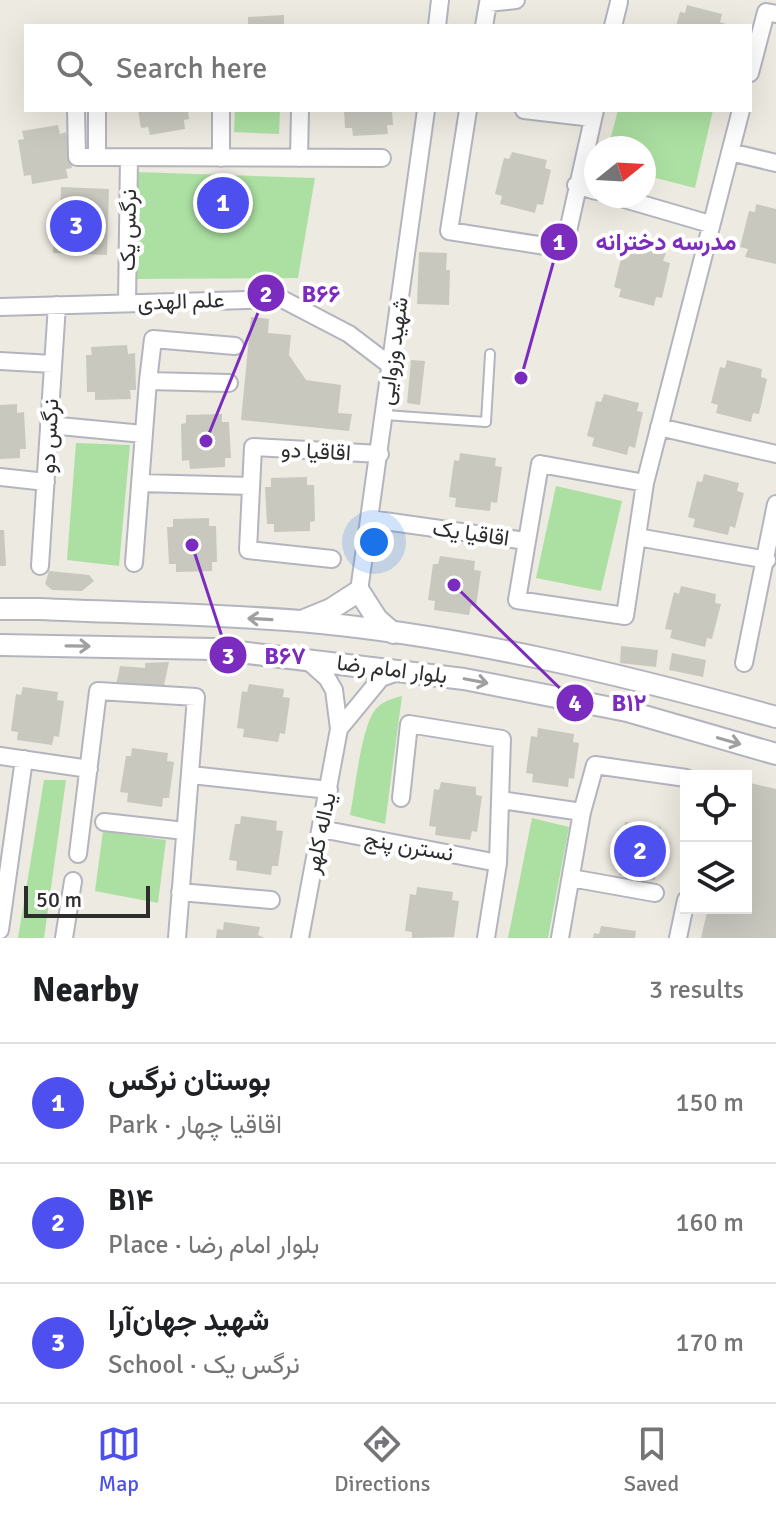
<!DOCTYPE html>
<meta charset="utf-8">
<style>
:root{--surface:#fff;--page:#f6f6f6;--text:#202124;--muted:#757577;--line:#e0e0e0;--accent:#4d50ee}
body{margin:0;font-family:Signika,Vazirmatn,sans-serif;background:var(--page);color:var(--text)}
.controls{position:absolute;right:24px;bottom:24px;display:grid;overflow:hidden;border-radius:0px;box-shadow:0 8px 32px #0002}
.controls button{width:72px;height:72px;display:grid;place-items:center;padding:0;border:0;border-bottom:2px solid var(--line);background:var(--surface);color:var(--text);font:40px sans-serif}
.compass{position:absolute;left:584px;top:136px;width:72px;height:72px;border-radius:50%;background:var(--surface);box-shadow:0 8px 32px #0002;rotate:72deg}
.scale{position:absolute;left:24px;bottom:20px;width:126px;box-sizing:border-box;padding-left:8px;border:4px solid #2d2d2d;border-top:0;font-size:22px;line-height:28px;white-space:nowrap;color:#2d2d2d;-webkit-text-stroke:6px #fff;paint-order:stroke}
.you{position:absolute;left:374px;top:542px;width:28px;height:28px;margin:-20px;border:6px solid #fff;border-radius:50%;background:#1a73e8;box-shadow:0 0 0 12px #1a73e833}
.badge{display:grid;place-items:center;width:52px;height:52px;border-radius:50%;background:var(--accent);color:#fff;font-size:26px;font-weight:700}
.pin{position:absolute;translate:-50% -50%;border:4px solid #fff;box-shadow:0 2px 8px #0006}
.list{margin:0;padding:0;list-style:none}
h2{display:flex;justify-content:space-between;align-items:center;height:104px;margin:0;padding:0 32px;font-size:34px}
h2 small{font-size:26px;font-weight:400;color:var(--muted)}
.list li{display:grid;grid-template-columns:52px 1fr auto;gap:24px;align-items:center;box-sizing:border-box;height:120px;padding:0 32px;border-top:2px solid var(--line)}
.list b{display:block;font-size:30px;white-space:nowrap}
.list p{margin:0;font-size:26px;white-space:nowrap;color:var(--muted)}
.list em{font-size:26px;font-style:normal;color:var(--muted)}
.icon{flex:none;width:44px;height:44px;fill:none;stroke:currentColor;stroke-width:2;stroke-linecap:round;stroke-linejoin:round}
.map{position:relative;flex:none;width:776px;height:938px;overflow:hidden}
.search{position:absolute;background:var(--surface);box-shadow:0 8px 32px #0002;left:24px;right:24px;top:24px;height:88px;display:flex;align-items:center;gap:20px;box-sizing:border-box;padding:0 28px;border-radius:0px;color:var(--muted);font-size:30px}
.sheet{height:464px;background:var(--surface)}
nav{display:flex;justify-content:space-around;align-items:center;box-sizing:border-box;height:112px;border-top:2px solid var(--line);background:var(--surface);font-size:22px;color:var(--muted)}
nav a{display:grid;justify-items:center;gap:4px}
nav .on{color:var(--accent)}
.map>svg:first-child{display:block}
</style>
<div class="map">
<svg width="776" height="938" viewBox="0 0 776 938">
<rect width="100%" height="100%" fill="#edeae1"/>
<path fill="#ace0a2" d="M235,110H280L279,134L234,132Z
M618,110H713L695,188L644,175V148H608Z
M136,172L315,178L298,278L133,279Z
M76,443L130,445L119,566L67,560Z
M556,486L622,501L601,591L536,578Z
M402,696L385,824L350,815C355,791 361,728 375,710C382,701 391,699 402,696Z
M44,780H66L44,938H18Z
M532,818L569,827L548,938H508Z
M103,831L166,840L158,903L95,891Z"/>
<path fill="#c9c8bf" d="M687,5L722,14L720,22L732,26H676L680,12L685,13Z
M284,15V26H248V17Z
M138,110H188L189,119L184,120L185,129L150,135L148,127L141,128Z
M344,110H392L393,125H387L388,134L353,136L352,128H345Z
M58,125L60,134L66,132L72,168L66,169L68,178L32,184L31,175L24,176L18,140L24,139L22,131Z
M512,152L547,160L545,168L551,170L543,205L537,204L535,213L500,204L502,196L495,194L504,158L509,159Z
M61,187L109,189L107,255L53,253L54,215L60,216Z
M756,204L776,209V264L745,257L748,249L740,247L749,211L755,212Z
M630,244L666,253L663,261L670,263L662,298L656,297L654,306L619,297L621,289L614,287L623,251L628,252Z
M419,252L447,253L446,270H450L449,305L417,304Z
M251,317L269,319L268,333L291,335L289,355L306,380L341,385L338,413L352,414L349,431L241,420Z
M127,345L128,354L135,353L136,390H130L131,399L95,400V392H87L86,355H92L91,347Z
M411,360L425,361L420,405L407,403Z
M727,360L762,369L761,377L767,379L759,414L753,413L751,422L716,413L718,405L711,403L720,367L725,368Z
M604,394L639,403L637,411L643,412L635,448L629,446L627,455L592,446L594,438L587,436L596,401L601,402Z
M17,404V413L24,412L26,449H20V458L0,459V405Z
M222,414V422H229L231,458H225V467L190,469L189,460L182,461L181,424L186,423V415Z
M460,453L496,458L495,466L502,467L497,503L491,502L490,511L455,507L456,498L449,497L454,460L459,461Z
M704,474L739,483L737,491L744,493L735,528L730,526L728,535L693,527L695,519L688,517L697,481L702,482Z
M307,477V485H314L315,521L310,522V531L274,532V524H267L265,487H271V478Z
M209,518V526H216L217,562H212V571L176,572V564H169L167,527H173V519Z
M0,530H4L6,566H0Z
M440,556L475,561L474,570L481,571L476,606H471L469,615L434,610L435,601L428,600L433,564H438Z
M49,571L89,575L94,581L82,591L52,590L45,584Z
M681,586L716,594L715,603L721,604L712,639L707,638L705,647L670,638L672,630L665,629L674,592L679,594Z
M621,646L658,650L656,667L620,663Z
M672,653L706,660L703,677L669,670Z
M169,662L163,690L116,685L120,666L145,668V663Z
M249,684L284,689L283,697L290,698L285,734L280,733L278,742L243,737L244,729L237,728L242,691L247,692Z
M23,687L58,692L57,700L64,701L59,737L54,736L52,745L17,740L18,732L11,731L16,694L21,695Z
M538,728L574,734L573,742L579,743L574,779L569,778L568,787L532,782L533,774L526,773L531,736L537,737Z
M132,748L168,753L167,761L174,762L169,798H163L162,807L127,802L128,793L120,792L126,756H131Z
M441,782L476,787V795L482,796L477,832L472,831L470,840L435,835L436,827L429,826L434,789L439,790Z
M746,782L776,789V938H701L708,908H746Z
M241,816L277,821L276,830L283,831L278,866H272L271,875L236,870L237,861L229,860L235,824H240Z
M625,822L661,827L660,835L667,836L662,872L656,871L655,880L619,875L621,867L613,866L618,829L624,830Z
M417,887L453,892L452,900L459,901L454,937L412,938V932L405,931L410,894L416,895Z
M224,922L260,927L258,935L265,938H216L217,929L223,930Z
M601,926L636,931L635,938H593L594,933L599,934Z"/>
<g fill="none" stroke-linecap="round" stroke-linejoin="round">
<defs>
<path id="service" d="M385,415L486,422L490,354"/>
<path id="minor" d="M437,26L440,0
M484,26L488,3L516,0
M613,26L619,2
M750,73L766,12L776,14
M76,110L77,157H97
M97,110V157L382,158
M468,110L449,231L564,249L595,110
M524,110L593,118
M730,152L776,163
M221,158V110
M299,158L300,110
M576,185L596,191
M614,196L710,224
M127,303L129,158
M0,307L282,299L349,334L391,366
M0,361L53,364
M148,381L153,339L235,346
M49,425L143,434
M659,427L776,454
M540,464L645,483L625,616L517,600Z
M0,477L46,482
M140,483L251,486
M645,483L741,110
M370,519L526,541
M637,537L767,560
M332,559L248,550L253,447L380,454
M134,563L148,381L229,383
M40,566L57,305
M359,591L426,110
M744,663L776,504
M339,729L381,678L400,671
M0,756L89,769
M191,775L329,790
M401,798L409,724L502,739L498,863L486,938
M501,800L582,812
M104,822L185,831
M321,829L498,863
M78,854L98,691L196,697L177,938
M571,878L655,893
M180,892L271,900
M0,930L24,759
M64,938L73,881
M300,938L339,729L334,690L327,678L306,659
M560,938L582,812L595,765L686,778
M678,938L686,900"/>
<path id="tertiary" d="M0,609H39C126,613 214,614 300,621C461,635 621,674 776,717
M304,620L331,609L359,591L377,619L393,633
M0,645L214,649L464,679L627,711L776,754"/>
</defs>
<use href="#service" stroke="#b4b4bf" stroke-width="12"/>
<use href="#minor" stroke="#b4b4bf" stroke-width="20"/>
<use href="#tertiary" stroke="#b4b4bf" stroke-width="24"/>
<use href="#service" stroke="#fff" stroke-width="8"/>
<use href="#minor" stroke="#fff" stroke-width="16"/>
<use href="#tertiary" stroke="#fff" stroke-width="20"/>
</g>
<defs><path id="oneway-shaft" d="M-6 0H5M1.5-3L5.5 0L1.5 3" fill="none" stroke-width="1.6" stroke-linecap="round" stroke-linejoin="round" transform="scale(2)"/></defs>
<g stroke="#a0a0a0">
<use href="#oneway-shaft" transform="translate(260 619) rotate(-177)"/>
<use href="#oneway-shaft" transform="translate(78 646) rotate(1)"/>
<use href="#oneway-shaft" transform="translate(476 681) rotate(11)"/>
<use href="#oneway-shaft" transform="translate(729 741) rotate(16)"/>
</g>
<g text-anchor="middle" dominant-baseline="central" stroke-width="8" stroke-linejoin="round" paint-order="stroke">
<g font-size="22" fill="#2d2d2d" stroke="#fff">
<text transform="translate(128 230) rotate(-89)">نرگس یک</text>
<text transform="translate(181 301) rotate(-2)">علم الهدی</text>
<text transform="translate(393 351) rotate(-82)">شهید وزوایی</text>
<text transform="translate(49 436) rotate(-87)">نرگس دو</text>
<text transform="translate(316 451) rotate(3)">اقاقیا دو</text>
<text transform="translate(471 533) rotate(8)">اقاقیا یک</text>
<text transform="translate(392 669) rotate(7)">بلوار امام رضا</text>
<text transform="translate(320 833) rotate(-78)">یداله کلهر</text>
<text transform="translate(409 846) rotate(10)">نسترن پنج</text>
</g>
</g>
<path fill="none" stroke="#7b2cbf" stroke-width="3" d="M521 378L559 242M206 441L266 293M192 545L228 655M454 585L575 703"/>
<g fill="#7b2cbf" stroke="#fff" stroke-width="3">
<circle cx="521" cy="378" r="8"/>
<circle cx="206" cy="441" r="8"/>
<circle cx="192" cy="545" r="8"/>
<circle cx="454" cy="585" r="8"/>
<circle cx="559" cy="242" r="20"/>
<circle cx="266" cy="293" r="20"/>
<circle cx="228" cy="655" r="20"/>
<circle cx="575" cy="703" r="20"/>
</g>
<g font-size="24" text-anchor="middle" font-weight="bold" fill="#fff">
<text x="559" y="250">1</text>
<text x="266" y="302">2</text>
<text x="228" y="664">3</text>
<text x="575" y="711">4</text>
</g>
<g font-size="24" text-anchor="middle" font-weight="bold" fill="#7b2cbf" stroke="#fff" stroke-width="8" stroke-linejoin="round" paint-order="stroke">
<text x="666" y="250">مدرسه دخترانه</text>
<text x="321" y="302">B۶۶</text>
<text x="285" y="664">B۶۷</text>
<text x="629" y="711">B۱۲</text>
</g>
</svg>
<div class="controls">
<button><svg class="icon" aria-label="locate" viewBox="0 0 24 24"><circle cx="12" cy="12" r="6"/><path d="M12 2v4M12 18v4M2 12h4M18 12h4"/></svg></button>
<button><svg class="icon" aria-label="layers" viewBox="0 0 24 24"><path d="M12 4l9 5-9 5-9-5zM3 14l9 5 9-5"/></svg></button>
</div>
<svg class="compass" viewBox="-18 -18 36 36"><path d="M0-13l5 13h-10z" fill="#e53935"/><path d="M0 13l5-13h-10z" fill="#757577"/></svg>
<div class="scale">50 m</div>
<div class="you"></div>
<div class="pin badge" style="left:223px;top:203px">1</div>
<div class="pin badge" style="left:640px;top:851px">2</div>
<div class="pin badge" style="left:76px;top:226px">3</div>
<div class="search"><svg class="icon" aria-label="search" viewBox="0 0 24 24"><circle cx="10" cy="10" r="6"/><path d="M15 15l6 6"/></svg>Search here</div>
</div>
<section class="sheet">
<h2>Nearby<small>3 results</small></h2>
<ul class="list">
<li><span class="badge">1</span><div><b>بوستان نرگس</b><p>Park · اقاقیا چهار</p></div><em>150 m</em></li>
<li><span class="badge">2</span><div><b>B۱۴</b><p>Place · بلوار امام رضا</p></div><em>160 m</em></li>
<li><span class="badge">3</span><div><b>شهید جهان‌آرا</b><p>School · نرگس یک</p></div><em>170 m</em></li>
</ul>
</section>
<nav>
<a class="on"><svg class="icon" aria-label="map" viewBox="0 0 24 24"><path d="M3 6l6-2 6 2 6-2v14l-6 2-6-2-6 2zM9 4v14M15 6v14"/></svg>Map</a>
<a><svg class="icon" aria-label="directions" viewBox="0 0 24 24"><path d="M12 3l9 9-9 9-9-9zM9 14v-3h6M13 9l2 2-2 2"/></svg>Directions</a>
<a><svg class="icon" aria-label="saved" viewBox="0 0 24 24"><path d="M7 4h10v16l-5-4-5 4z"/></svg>Saved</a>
</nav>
